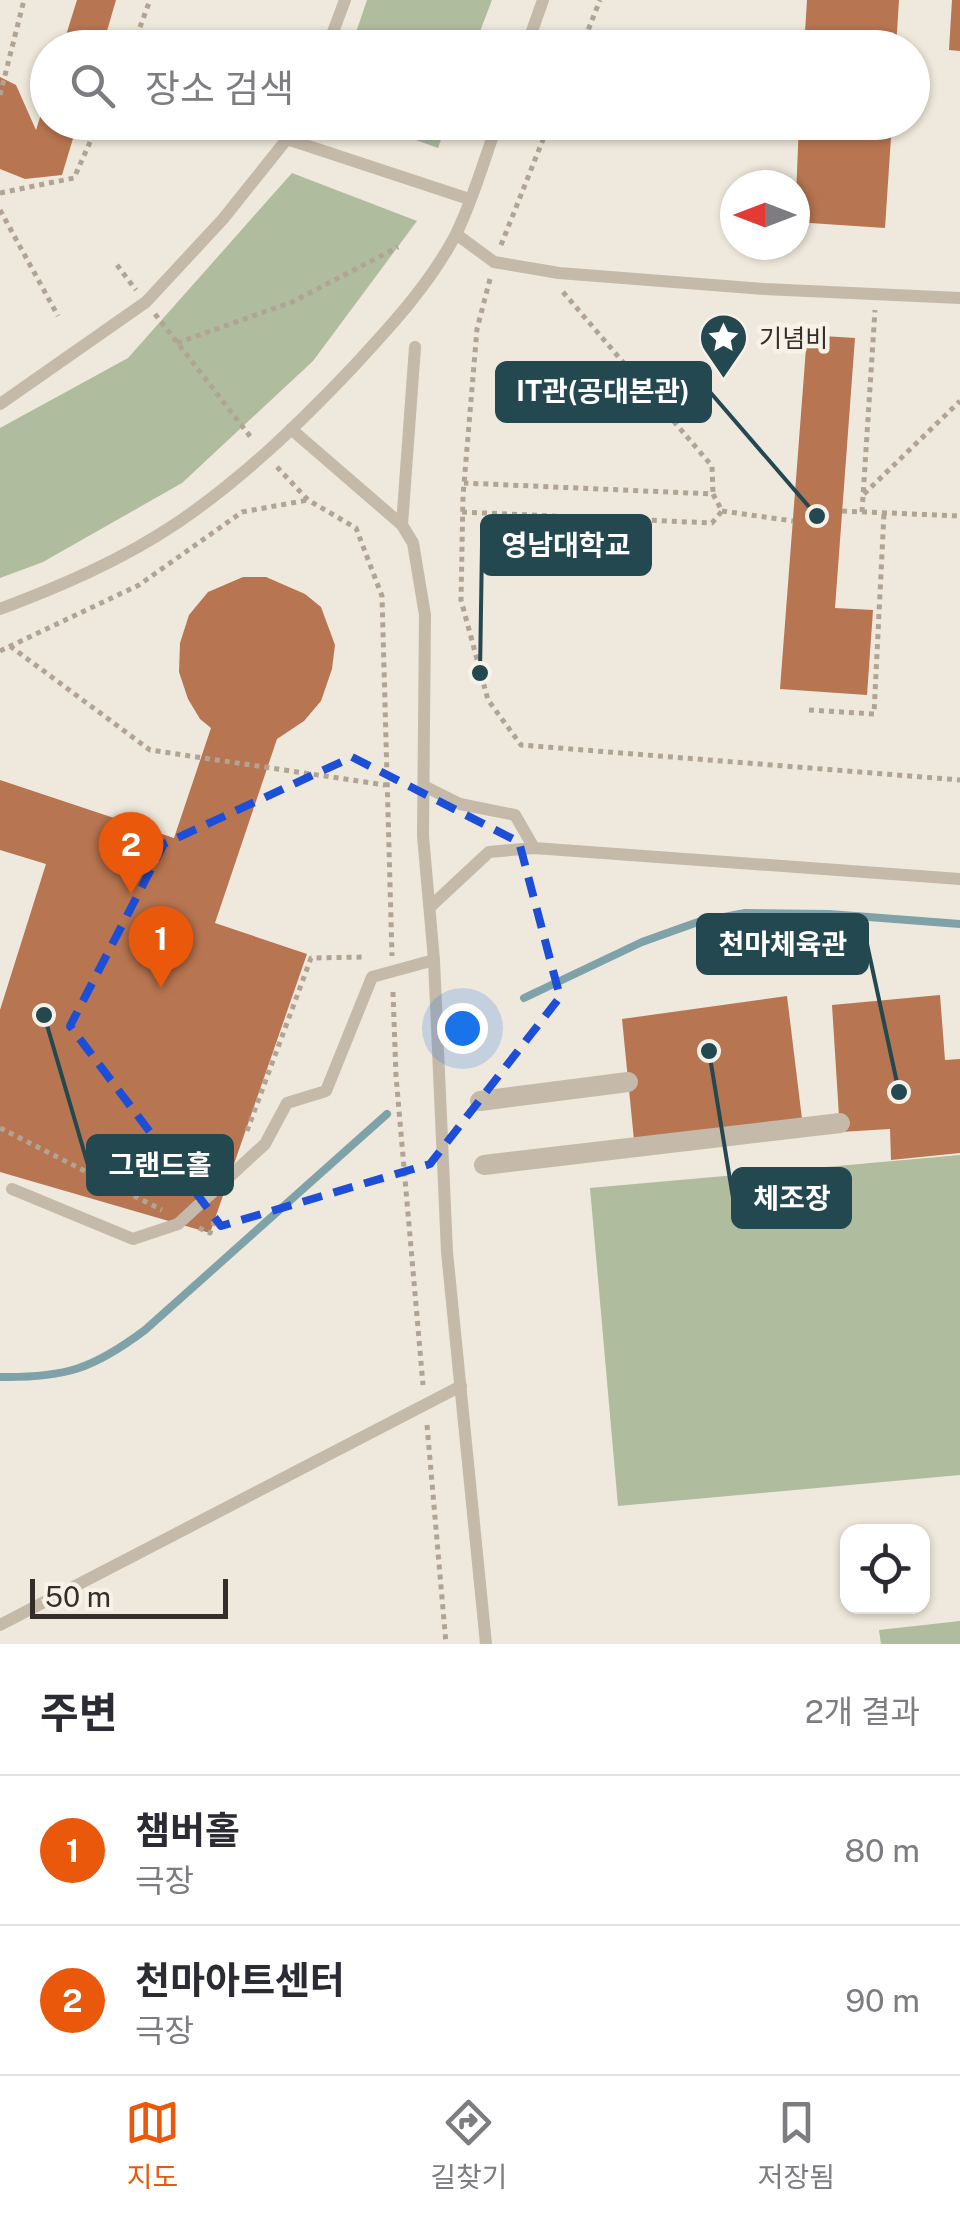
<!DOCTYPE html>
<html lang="ko">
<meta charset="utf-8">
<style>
:root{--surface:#fff;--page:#f7f7f7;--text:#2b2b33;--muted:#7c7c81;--line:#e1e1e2;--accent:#ea580c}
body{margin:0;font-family:"Public Sans","Noto Sans KR",sans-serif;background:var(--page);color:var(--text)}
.controls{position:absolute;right:30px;bottom:30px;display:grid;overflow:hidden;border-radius:20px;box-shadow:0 2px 8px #0004}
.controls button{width:90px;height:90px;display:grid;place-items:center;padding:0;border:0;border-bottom:2px solid var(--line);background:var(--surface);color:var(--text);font:50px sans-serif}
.compass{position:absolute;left:720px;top:170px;width:90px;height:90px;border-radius:50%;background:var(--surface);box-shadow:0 2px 8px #0004;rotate:270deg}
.scale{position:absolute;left:30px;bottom:25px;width:198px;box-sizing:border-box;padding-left:10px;border:5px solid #342d28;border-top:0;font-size:28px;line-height:35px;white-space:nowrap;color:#342d28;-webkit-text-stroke:8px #f7f2e8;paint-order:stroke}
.you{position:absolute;left:462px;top:1028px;width:35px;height:35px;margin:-25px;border:8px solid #fff;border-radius:50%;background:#1a73e8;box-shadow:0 0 0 15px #1a73e833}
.badge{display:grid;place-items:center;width:65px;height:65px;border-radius:50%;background:var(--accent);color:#fff;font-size:32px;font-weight:700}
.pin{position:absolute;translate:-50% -82px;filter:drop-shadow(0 2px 5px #0008)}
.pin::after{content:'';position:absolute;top:52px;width:35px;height:30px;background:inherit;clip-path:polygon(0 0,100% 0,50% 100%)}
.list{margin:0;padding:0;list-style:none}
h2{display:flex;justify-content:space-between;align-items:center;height:130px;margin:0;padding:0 40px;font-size:42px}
h2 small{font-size:32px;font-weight:400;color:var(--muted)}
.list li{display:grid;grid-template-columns:65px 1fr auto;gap:30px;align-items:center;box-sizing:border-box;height:150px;padding:0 40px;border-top:2px solid var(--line)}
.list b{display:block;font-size:38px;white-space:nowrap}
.list p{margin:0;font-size:32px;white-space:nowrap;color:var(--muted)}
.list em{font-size:32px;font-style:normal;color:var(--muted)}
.icon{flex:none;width:55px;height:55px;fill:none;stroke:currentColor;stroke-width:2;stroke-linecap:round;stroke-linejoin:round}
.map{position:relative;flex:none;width:960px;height:1644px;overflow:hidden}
.search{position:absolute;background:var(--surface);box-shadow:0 2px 8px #0004;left:30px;right:30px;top:30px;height:110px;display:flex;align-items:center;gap:25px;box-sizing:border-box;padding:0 35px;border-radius:55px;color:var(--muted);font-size:38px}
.sheet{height:430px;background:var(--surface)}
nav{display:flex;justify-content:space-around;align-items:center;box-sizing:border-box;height:140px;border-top:2px solid var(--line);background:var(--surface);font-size:28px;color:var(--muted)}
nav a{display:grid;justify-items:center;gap:5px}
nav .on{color:var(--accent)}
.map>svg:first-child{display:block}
</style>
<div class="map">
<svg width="960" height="1644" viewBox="0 0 960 1644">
<rect width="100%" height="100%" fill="#efe8dc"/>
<path fill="#afbc9e" d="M367,0H492L474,47H351Z
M368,123H447L438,148Z
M292,173L417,221L313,361L182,483L43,562L0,578V428L128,358Z
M960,1155V1475L618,1506L590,1188Z
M960,1621V1644H881L879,1630Z"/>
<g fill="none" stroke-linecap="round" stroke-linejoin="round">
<path stroke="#7ea2a8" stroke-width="8" d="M524,998L642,942L698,922L745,913L829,914L960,924
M0,1377C65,1378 93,1369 145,1330L387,1114"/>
</g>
<path fill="#b87551" d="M77,0H116L102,48H62Z
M807,0H899L896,48H804Z
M952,0H960V51L949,50Z
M0,77L16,85L36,130L47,95L48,122H78L62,175L25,179L0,169Z
M799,122H892L885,228L795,222Z
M807,335L855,338L835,608L873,610L867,695L780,689Z
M243,577H266L305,594L321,607L335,645L332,669L321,701L304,721L277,739L215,923L307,954L210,1233L0,1172V1010L46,864L0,850V780L174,838L211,728L200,719L188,699L179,672L180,643L189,615L208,592Z
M940,995L945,1060L960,1059V1153L891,1160L890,1129L840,1132L832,1005Z
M787,996L802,1119L634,1140L622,1019Z"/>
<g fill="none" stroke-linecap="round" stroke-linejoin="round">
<path stroke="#b1a494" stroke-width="5" stroke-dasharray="5 5" stroke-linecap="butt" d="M133,46L150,0
M581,48L600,0
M0,95L24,0
M0,193L74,178L99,122
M0,210L58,316
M501,245L550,122
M117,265L136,290
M490,279L477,329L463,496L461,600L488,700L521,745L960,780
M563,292L712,466L713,494
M155,314L253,440
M177,343L292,302L398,247
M277,467L308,500L356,528L382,596L392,956
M864,494L960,401
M722,511L793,521
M842,511L960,516
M462,512L712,523L722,511L713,494L464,483
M862,512L875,310
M10,646L150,750L385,785
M0,651L139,585L242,512L308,500
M809,710L874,714L884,513
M393,992L396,1076L423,1385
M0,1128L162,1210
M247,1131L311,958L365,957
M199,1228L210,1233L216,1217
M427,1425L446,1644"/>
<path stroke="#c5b9a9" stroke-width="12" d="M327,48L345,0
M526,48L543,0
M287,139L469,199
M456,234L494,262L559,273L764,289L960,298
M0,404L146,302L223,219L287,139L294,122
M291,429L402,525L413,543L425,615L423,836L434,960L447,1252L486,1644
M402,525L415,347
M0,609C61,586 122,560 177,523C242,479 299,424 353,367C390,327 429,285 455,236C473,201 484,159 498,122
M424,786L460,804L515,815L534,848
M430,907L489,852L534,848L960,879
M12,1189L133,1239L178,1224L265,1144L287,1103L326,1091L372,977L434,960
M0,1625L461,1386"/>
<path stroke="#c5b9a9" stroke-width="20" d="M480,1101L628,1082
M484,1165L840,1123"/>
</g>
<path fill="none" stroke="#1d4ed8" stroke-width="8" stroke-dasharray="20 12" stroke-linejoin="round" d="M352,757L519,842L560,997L430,1164L221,1226L70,1026L164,844Z"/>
<defs>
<symbol id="sight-pin" viewBox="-11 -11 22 30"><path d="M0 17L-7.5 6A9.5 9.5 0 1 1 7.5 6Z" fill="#234850" stroke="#f7f2e8"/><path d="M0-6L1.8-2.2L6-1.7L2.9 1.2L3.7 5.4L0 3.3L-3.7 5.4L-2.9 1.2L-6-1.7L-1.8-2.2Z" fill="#fff"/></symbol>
</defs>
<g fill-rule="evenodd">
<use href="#sight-pin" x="696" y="310" width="55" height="75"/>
</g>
<g text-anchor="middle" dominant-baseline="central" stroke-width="9" stroke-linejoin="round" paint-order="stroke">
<g font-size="25" fill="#342d28" stroke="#f7f2e8" text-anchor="start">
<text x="759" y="338">기념비</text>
</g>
</g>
<path fill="none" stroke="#234850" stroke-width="4" d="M817 516L710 392M480 673L482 545M899 1092L867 944M44 1015L88 1165M709 1051L733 1198"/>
<g fill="#234850" stroke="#f7f2e8" stroke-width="4">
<circle cx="817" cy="516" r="10"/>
<circle cx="480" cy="673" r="10"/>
<circle cx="899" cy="1092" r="10"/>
<circle cx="44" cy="1015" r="10"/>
<circle cx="709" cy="1051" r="10"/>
</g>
<g fill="#234850" stroke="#234850" stroke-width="4">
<rect x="497" y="363" width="213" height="58" rx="10"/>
<rect x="482" y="516" width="168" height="58" rx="10"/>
<rect x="698" y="915" width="169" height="58" rx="10"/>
<rect x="88" y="1136" width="144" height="58" rx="10"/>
<rect x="733" y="1169" width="117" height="58" rx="10"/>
</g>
<g font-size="28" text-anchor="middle" font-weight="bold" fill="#fff">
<text x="603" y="401">IT관(공대본관)</text>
<text x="566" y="555">영남대학교</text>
<text x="783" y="954">천마체육관</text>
<text x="160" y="1175">그랜드홀</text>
<text x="792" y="1208">체조장</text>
</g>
</svg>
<div class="controls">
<button><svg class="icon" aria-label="locate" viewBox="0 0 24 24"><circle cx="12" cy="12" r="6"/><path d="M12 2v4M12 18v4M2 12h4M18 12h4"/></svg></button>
</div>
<svg class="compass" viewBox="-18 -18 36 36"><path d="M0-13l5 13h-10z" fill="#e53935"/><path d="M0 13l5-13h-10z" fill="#7c7c81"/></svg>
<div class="scale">50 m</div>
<div class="you"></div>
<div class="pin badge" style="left:161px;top:988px">1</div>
<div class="pin badge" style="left:131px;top:894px">2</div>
<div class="search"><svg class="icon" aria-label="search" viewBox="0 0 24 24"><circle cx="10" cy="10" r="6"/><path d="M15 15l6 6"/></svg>장소 검색</div>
</div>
<section class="sheet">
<h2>주변<small>2개 결과</small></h2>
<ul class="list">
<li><span class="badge">1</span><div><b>챔버홀</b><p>극장</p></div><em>80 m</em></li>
<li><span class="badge">2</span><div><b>천마아트센터</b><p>극장</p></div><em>90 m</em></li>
</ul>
</section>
<nav>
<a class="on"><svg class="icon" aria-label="map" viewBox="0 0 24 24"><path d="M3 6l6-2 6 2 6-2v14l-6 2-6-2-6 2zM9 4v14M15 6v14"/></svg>지도</a>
<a><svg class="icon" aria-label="directions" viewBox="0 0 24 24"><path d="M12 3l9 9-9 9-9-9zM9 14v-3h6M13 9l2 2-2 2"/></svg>길찾기</a>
<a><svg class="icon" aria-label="saved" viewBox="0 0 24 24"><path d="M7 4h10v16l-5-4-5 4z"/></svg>저장됨</a>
</nav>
